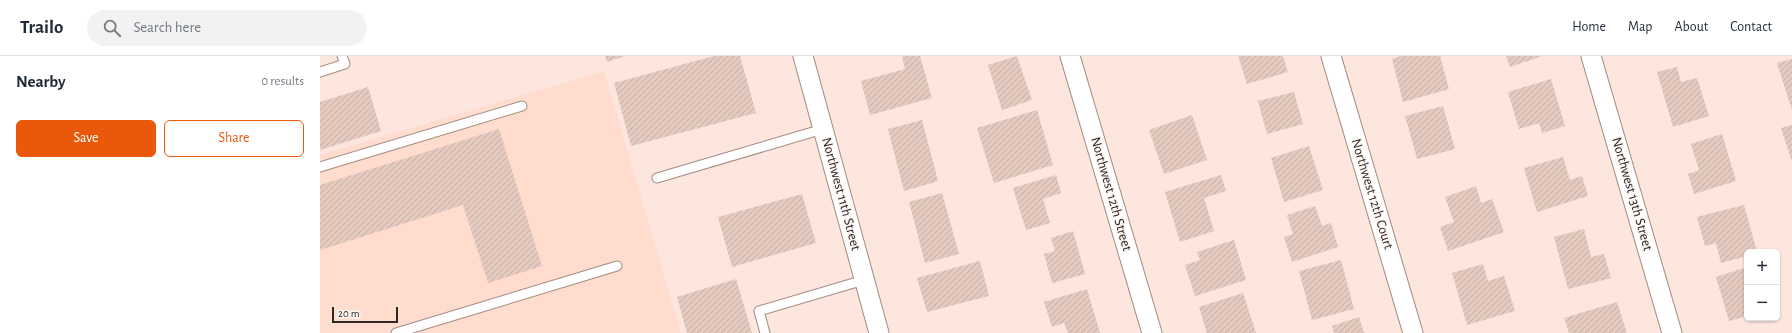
<!DOCTYPE html>
<meta charset="utf-8">
<style>
:root{--surface:#fff;--page:#f2f2f3;--text:#1f2937;--muted:#747a83;--line:#e0e1e3;--accent:#ea580c}
body{margin:0;font-family:"Alegreya Sans",sans-serif;background:var(--page);color:var(--text)}
.controls{position:absolute;right:12px;bottom:12px;display:grid;overflow:hidden;border-radius:6px;box-shadow:0 1px 3px #0004}
.controls button{width:36px;height:36px;display:grid;place-items:center;padding:0;border:0;border-bottom:1px solid var(--line);background:var(--surface);color:var(--text);font:20px sans-serif}
.scale{position:absolute;left:12px;bottom:10px;width:66px;box-sizing:border-box;padding-left:4px;border:2px solid #2f2521;border-top:0;font-size:11px;line-height:14px;white-space:nowrap;color:#2f2521;-webkit-text-stroke:3px #fcf7f5;paint-order:stroke}
.list{margin:0;padding:0;list-style:none}
h2{display:flex;justify-content:space-between;align-items:center;height:52px;margin:0;padding:0 16px;font-size:17px}
h2 small{font-size:13px;font-weight:400;color:var(--muted)}
.actions{display:flex;gap:8px;padding:12px 16px}
.actions a{flex:1;padding:9px 0;border:1px solid var(--accent);border-radius:6px;text-align:center;font-size:14px;color:var(--accent)}
.actions .main{background:var(--accent);color:#fff}
.icon{flex:none;width:22px;height:22px;fill:none;stroke:currentColor;stroke-width:2;stroke-linecap:round;stroke-linejoin:round}
.map{position:relative;flex:none;width:1472px;height:277px;overflow:hidden}
header{display:flex;align-items:center;gap:24px;box-sizing:border-box;height:56px;padding:0 20px;background:var(--surface);border-bottom:1px solid var(--line)}
header strong{font-size:19px}
nav{display:flex;gap:22px;margin-inline-start:auto;font-size:14px}
.search{width:280px;height:36px;background:var(--page);display:flex;align-items:center;gap:10px;box-sizing:border-box;padding:0 14px;border-radius:22px;color:var(--muted);font-size:15px}
main{display:flex}
aside{flex:1;background:var(--surface)}
.map>svg:first-child{display:block}
</style>
<header>
<strong>Trailo</strong>
<div class="search"><svg class="icon" aria-label="search" viewBox="0 0 24 24"><circle cx="10" cy="10" r="6"/><path d="M15 15l6 6"/></svg>Search here</div>
<nav><a>Home</a><a>Map</a><a>About</a><a>Contact</a></nav>
</header>
<main>
<aside>
<h2>Nearby<small>0 results</small></h2>
<ul class="list">
</ul>
<div class="actions"><a class="main">Save</a><a>Share</a></div>
</aside>
<div class="map">
<svg width="1472" height="277" viewBox="0 0 1472 277">
<defs>
<pattern id="building-hatch" width="6" height="6" patternUnits="userSpaceOnUse"><rect width="6" height="6" fill="#e5cac0"/><path d="M-1 1l2-2M0 6l6-6M5 7l2-2" fill="none" stroke="#c5ada5"/></pattern>
</defs>
<rect width="100%" height="100%" fill="#fce6dd"/>
<path fill="#ffdcce" d="M284,15L361,277H0V99Z"/>
<path fill="url(#building-hatch)" d="M285,0H305L287,6Z
M394,0H420L436,57L311,90L294,27Z
M582,0H600L612,42L550,59L541,25L585,13Z
M697,0L712,44L682,54L668,9Z
M918,0H963L968,16L927,28Z
M1081,0H1120L1129,33L1083,46L1072,3Z
M1186,0H1222L1190,11Z
M1472,3V54L1457,7Z
M1357,11L1361,26L1377,22L1389,60L1353,71L1337,16Z
M1231,23L1245,70L1222,77L1219,67L1199,73L1188,36Z
M48,31L61,75L0,94V46Z
M974,36L983,68L947,78L938,45Z
M1123,50L1135,93L1097,103L1085,60Z
M717,54L733,109L674,127L657,72Z
M872,59L887,104L844,118L829,74Z
M602,64L618,125L584,135L568,73Z
M1472,69V106L1461,72Z
M179,73L222,210L168,227L143,149L0,194V129Z
M1402,78L1416,125L1374,138L1368,118L1379,114L1371,88Z
M989,90L1003,134L964,146L951,102Z
M1243,101L1250,124L1262,120L1268,140L1217,156L1204,112Z
M736,119L741,137L723,143L730,167L706,174L693,132Z
M901,119L906,135L884,142L894,175L860,186L845,136Z
M1156,130L1161,147L1172,143L1184,176L1128,195L1120,171L1134,166L1125,141Z
M622,137L639,198L605,207L589,146Z
M482,138L496,187L412,211L398,161Z
M1424,149L1437,196H1427V200L1401,207L1396,187L1385,190L1377,161Z
M995,150L1002,170L1011,167L1018,191L972,206L964,181L973,178L967,159Z
M1264,173L1271,201L1284,198L1291,222L1248,233L1234,181Z
M753,175L765,218L732,227L724,198L735,195L731,182Z
M914,184L926,224L875,240L865,209L880,204L877,196Z
M1021,204L1034,253L992,264L979,215Z
M660,205L669,240L607,256L597,222Z
M1163,208L1168,225L1184,220L1195,255L1147,269L1132,217Z
M1427,211V260L1409,265L1396,221Z
M416,223L432,277H367L357,241Z
M767,233L780,277H748L744,267L732,271L724,246Z
M923,237L936,277H887L879,251Z
M1297,246L1307,277H1249L1244,262Z
M1039,261L1044,277H1014L1012,270Z"/>
<g fill="none" stroke-linecap="round" stroke-linejoin="round">
<defs>
<path id="service" d="M0,16L25,8L22,0
M0,111L202,50
M337,122L503,73
M76,277L297,210
M445,277L439,255L544,224"/>
<path id="minor" d="M483,0L559,277
M750,0L832,277
M1011,0L1093,277
M1271,0L1352,277"/>
</defs>
<use href="#service" stroke="#a28a80" stroke-width="11"/>
<use href="#minor" stroke="#a28a80" stroke-width="21"/>
<use href="#service" stroke="#fff" stroke-width="9"/>
<use href="#minor" stroke="#fff" stroke-width="19"/>
</g>
<g text-anchor="middle" dominant-baseline="central" stroke-width="3" stroke-linejoin="round" paint-order="stroke">
<g font-size="14" fill="#2f2521" stroke="#fcf7f5">
<text transform="translate(521 138) rotate(75)">Northwest 11th Street</text>
<text transform="translate(791 138) rotate(74)">Northwest 12th Street</text>
<text transform="translate(1052 138) rotate(73)">Northwest 12th Court</text>
<text transform="translate(1312 138) rotate(74)">Northwest 13th Street</text>
</g>
</g>
</svg>
<div class="controls">
<button>+</button>
<button>−</button>
</div>
<div class="scale">20 m</div>
</div>
</main>
